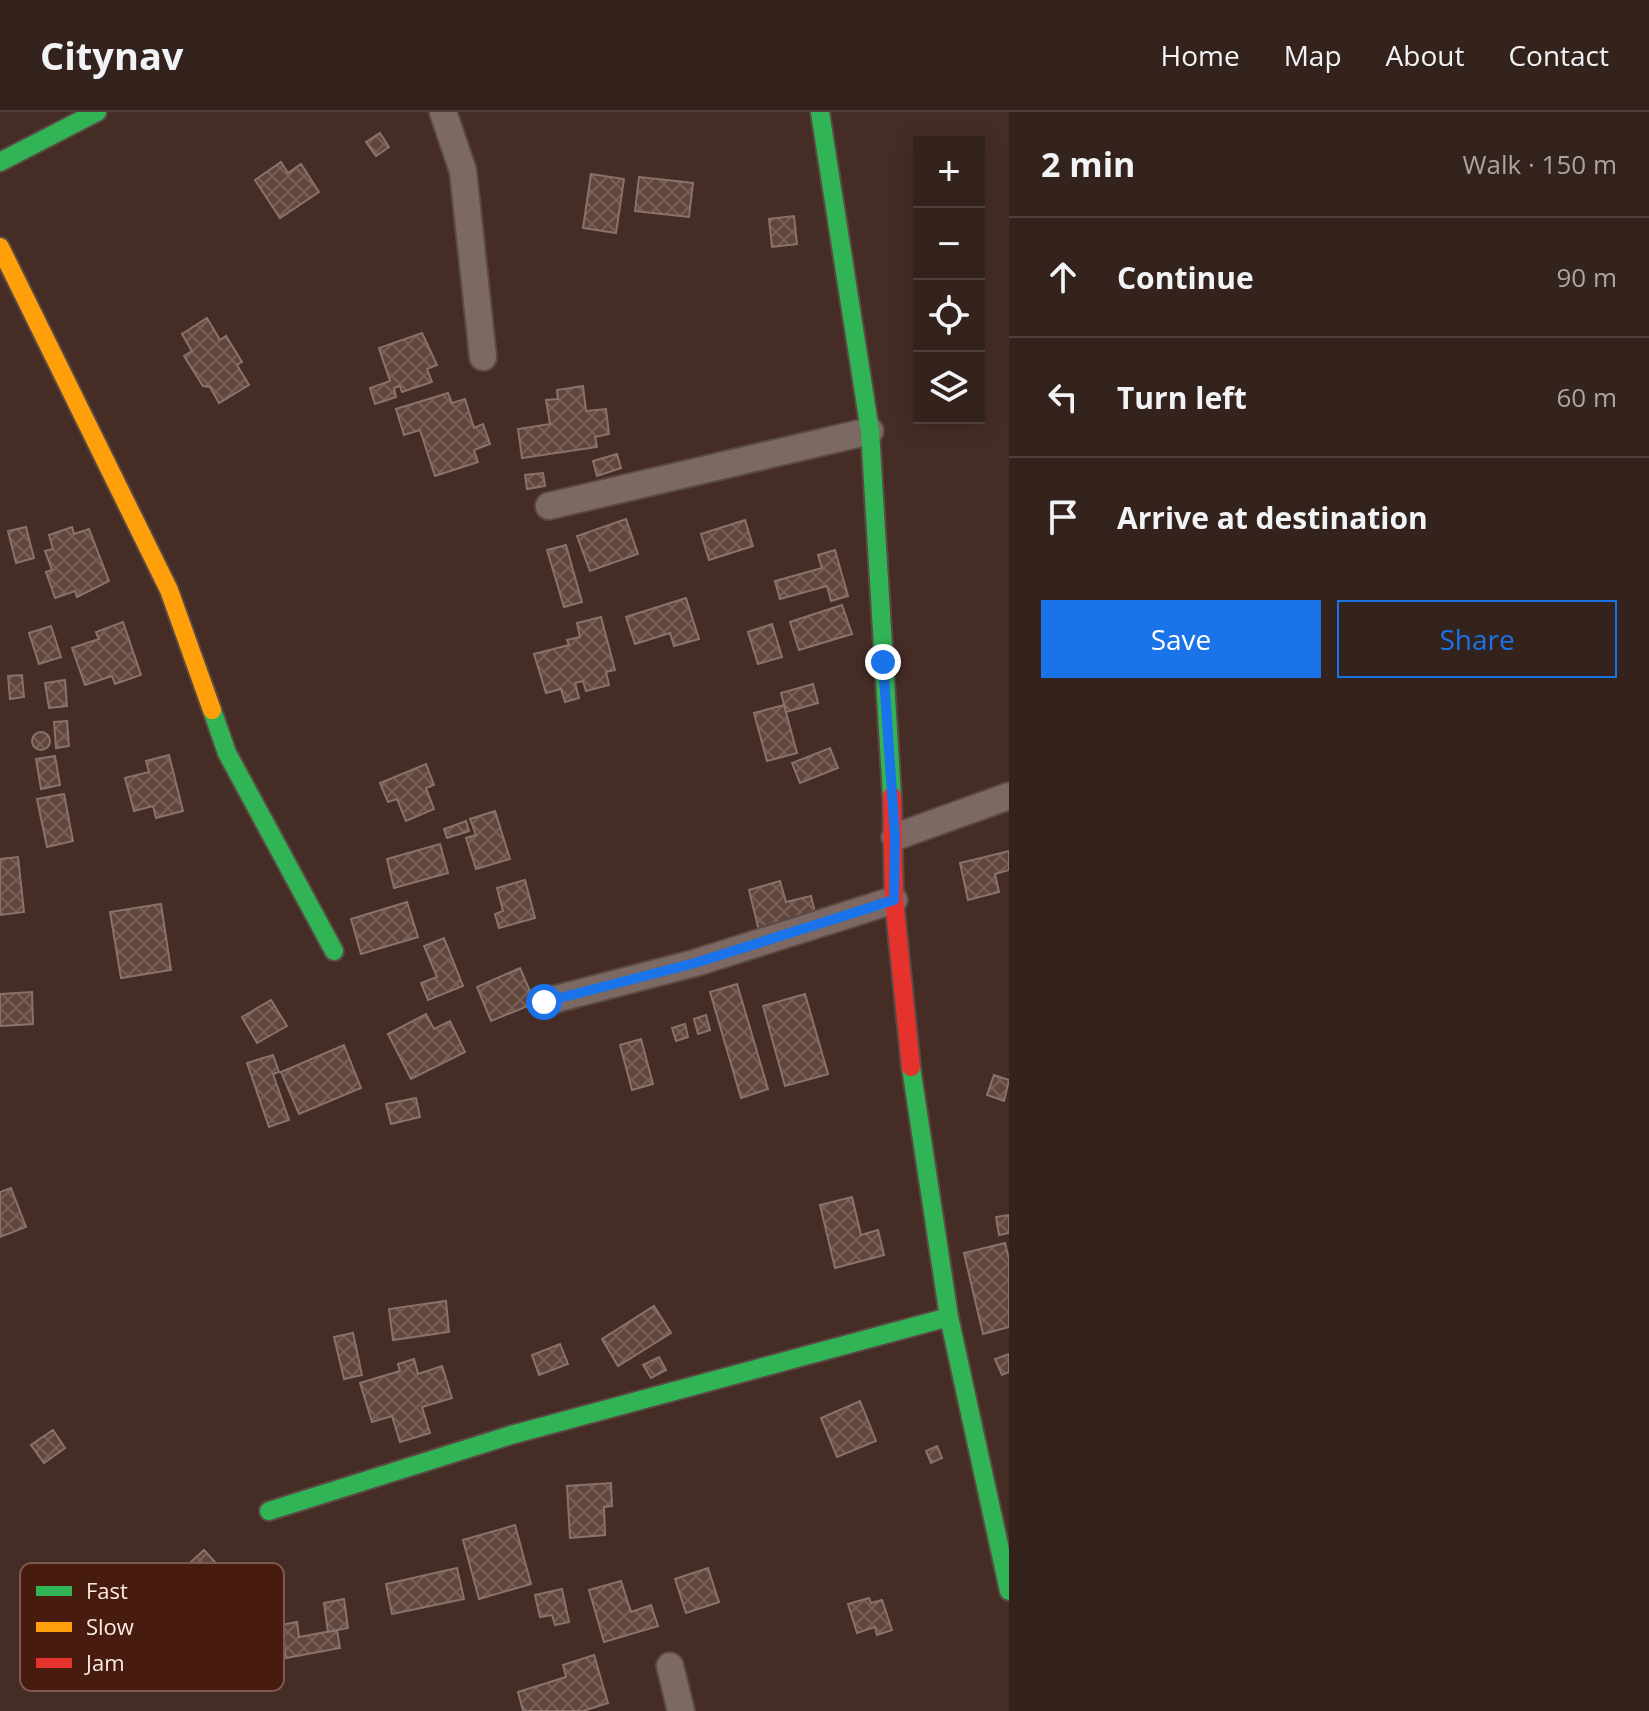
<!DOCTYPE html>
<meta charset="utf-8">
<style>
:root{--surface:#34221c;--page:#3c2a25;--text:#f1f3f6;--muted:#a9a4a3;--line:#4e3f3b;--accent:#1a73e8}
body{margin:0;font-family:"Open Sans",sans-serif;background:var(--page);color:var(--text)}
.controls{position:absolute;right:24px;top:24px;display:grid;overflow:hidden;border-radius:0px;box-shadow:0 4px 20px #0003}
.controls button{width:72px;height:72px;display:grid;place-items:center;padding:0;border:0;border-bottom:2px solid var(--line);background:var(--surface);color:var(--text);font:40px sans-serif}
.stop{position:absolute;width:24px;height:24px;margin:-18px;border:6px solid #1a73e8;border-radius:50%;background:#fff}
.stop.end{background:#1a73e8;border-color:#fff;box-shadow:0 2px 8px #0008}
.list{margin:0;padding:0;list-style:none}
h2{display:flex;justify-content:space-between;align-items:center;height:104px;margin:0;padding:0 32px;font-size:34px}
h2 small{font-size:26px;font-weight:400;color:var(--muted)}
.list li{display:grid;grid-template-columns:52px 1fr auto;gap:24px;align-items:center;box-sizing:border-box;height:120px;padding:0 32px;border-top:2px solid var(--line)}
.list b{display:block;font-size:30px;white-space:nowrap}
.list em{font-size:26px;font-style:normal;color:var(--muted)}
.actions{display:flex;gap:16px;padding:24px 32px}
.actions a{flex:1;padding:18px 0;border:2px solid var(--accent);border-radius:0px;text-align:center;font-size:28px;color:var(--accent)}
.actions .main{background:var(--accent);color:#fff}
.icon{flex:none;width:44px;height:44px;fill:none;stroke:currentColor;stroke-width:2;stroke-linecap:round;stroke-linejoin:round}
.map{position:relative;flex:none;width:1009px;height:1599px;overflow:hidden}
header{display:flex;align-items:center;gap:48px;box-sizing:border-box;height:112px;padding:0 40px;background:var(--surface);border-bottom:2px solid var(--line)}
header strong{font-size:38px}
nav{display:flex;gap:44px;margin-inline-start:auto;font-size:28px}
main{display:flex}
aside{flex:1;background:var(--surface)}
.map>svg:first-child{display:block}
</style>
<header>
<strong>Citynav</strong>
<nav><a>Home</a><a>Map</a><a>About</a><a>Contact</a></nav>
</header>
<main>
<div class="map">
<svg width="1009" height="1599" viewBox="0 0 1009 1599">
<defs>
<pattern id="building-cross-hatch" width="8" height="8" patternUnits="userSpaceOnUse" patternTransform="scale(2)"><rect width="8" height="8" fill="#62453b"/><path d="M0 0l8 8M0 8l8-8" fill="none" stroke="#796057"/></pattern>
</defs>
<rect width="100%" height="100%" fill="#452d26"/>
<path fill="url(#building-cross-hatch)" stroke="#88736c" stroke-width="2" d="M380,21L389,35L376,44L366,30Z
M281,50L288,61L301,52L319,80L280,106L255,68Z
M591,62L624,67L616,121L583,116Z
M639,65L693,71L689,105L635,99Z
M794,104L797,132L772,135L769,107Z
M207,206L220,228L226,224L242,250L237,253L249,273L219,291L210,275L203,274L184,244L192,239L182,222Z
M422,221L437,253L427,257L432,270L402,280L400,274L394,276L396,285L375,292L370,276L390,269L379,236Z
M583,274L586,299L606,297L609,322L595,325L597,335L522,346L518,317L550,312L546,288L558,287L557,278Z
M448,281L452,291L465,287L474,316L483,312L490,332L474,338L478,350L435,364L420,318L404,323L396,297Z
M617,342L621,356L597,364L593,349Z
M543,361L545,374L527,377L525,363Z
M626,407L638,442L590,459L577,424Z
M745,408L753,434L709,448L701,422Z
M26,415L34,446L16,451L8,419Z
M72,415L74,422L89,417L109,469L77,485L75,479L55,486L46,460L52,458L45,439L53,437L49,423Z
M566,433L582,490L564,495L547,438Z
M835,438L848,484L831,489L827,474L780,487L775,469L822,456L818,443Z
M686,486L699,527L674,534L670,521L635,532L626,505Z
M842,493L852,522L799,538L790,510Z
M601,505L615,558L606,560L609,573L586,579L583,569L575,571L579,586L565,590L561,577L546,581L534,542L569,533L567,528L580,525L577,511Z
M123,510L141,563L115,572L112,564L85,573L72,536L99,527L96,520Z
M772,512L782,545L758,552L748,520Z
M51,514L61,545L39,552L29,521Z
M22,563L24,585L10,587L8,564Z
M65,568L67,594L49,596L45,571Z
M813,572L818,591L786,600L781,581Z
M784,593L797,641L767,649L754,601Z
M67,609L69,634L56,636L54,610Z
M32 629a9 9 0 1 1 18 0a9 9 0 1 1-18 0Z
M830,636L838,656L800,671L792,651Z
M169,643L183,699L156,706L153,694L134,699L125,666L149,660L146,649Z
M55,644L60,673L41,677L36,647Z
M426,652L434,673L426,676L434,697L406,709L397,687L388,690L380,671Z
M64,682L73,729L47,735L37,687Z
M495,699L510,747L476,757L466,726L476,723L470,707Z
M466,709L469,719L447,726L444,717Z
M440,732L448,761L394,776L387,747Z
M1009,739V758L995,762L999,780L968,788L960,751Z
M18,745L24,800L0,803V747Z
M525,768L535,806L499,816L495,802L503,799L497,776Z
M780,769L786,790L811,784L816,804L759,819L749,778Z
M407,790L418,825L361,842L351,807Z
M161,792L171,858L121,866L110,800Z
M444,826L463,874L428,888L421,871L437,865L424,834Z
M520,856L535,891L491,909L477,875Z
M737,872L768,977L741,986L710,880Z
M32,880L33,912L0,914V882Z
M805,882L828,962L785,974L763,894Z
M271,888L287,914L257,931L242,905Z
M426,902L434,917L450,909L465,940L411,967L388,922Z
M706,903L710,918L698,922L694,907Z
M685,912L688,925L676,929L672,916Z
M641,927L653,972L632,978L620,933Z
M344,933L361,976L299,1002L281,960Z
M273,943L279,960L273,962L289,1008L269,1015L247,951Z
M994,963L1009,968L1004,989L987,983Z
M416,986L420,1005L391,1012L386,992Z
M11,1076L26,1115L0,1125V1080Z
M852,1085L861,1123L878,1118L884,1143L835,1156L820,1093Z
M1009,1103V1121L999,1123L996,1105Z
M1005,1131L1009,1147V1215L983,1222L964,1141Z
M446,1189L449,1220L393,1228L389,1197Z
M654,1194L671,1221L618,1254L602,1227Z
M353,1221L362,1263L344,1267L334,1225Z
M560,1232L568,1252L539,1263L532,1243Z
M1009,1242V1260L1002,1263L995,1247Z
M659,1245L666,1258L651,1266L643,1253Z
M414,1247L418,1262L442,1254L452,1286L422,1295L430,1321L400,1330L392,1304L372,1310L360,1271L400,1259L398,1252Z
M860,1289L876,1329L837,1345L821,1306Z
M53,1318L65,1336L44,1351L31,1333Z
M937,1334L942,1346L931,1351L926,1339Z
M611,1371L612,1394L604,1395L605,1423L570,1426L567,1374Z
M515,1413L531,1472L479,1487L463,1428Z
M204,1438L239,1477L210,1502L176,1464Z
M457,1456L464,1487L392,1502L386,1472Z
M708,1456L719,1490L686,1501L675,1467Z
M621,1469L631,1500L651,1493L658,1514L604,1530L589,1478Z
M562,1477L569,1510L555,1513L552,1503L540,1505L535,1483Z
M869,1486L871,1491L882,1488L892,1518L877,1523L875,1515L857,1521L848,1492Z
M344,1487L348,1516L328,1520L324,1491Z
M297,1510L299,1525L337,1518L340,1536L286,1546L281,1513Z
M594,1543L608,1591L583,1599H523L518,1580L566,1565L563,1553Z"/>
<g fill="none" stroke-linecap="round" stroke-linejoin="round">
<defs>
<path id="street" d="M443,0L463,59L483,245
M549,394L870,319
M895,725L1009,684
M544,890L695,851L894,788
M670,1554L681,1599"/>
<path id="fast" d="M820,0L870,319L892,684
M0,50L97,0
M212,598L227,641L334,839
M911,955L949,1205L1009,1479
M269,1399L511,1323L949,1205"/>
<path id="slow" d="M0,135L169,478L212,598"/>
<path id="jam" d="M892,684L894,788L911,955"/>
</defs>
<use href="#street" stroke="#5b4944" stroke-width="30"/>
<use href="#fast" stroke="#5b4944" stroke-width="22"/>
<use href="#slow" stroke="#5b4944" stroke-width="22"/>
<use href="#jam" stroke="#5b4944" stroke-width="22"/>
<use href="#street" stroke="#7c6963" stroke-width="26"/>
<use href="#fast" stroke="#30b455" stroke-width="18"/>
<use href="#slow" stroke="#ff9f0a" stroke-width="18"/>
<use href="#jam" stroke="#e5322d" stroke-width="18"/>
</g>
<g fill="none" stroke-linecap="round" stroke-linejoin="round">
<path stroke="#1a73e8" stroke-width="10" d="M544,890L695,851L894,788L895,725L883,550"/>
</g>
<rect x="20" y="1451" width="264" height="128" rx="12" fill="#471c0f" stroke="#7d5a4f" stroke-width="2"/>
<rect x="36" y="1474" width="36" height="10" fill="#30b455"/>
<rect x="36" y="1510" width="36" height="10" fill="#ff9f0a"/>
<rect x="36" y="1546" width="36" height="10" fill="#e5322d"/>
<g font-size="22" fill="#fceae5">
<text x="86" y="1487">Fast</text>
<text x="86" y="1523">Slow</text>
<text x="86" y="1559">Jam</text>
</g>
</svg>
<div class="controls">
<button>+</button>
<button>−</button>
<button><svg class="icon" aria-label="locate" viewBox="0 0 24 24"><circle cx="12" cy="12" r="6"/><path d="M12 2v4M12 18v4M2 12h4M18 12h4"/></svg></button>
<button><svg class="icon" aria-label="layers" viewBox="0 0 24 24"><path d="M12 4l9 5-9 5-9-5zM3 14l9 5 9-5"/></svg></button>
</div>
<div class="stop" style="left:544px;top:890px"></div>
<div class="stop end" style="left:883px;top:550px"></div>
</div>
<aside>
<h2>2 min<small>Walk · 150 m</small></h2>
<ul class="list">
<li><svg class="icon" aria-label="ahead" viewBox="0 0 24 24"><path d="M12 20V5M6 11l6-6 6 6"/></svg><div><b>Continue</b></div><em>90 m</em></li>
<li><svg class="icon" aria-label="left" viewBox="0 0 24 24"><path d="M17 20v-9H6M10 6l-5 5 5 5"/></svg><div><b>Turn left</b></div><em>60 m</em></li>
<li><svg class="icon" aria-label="arrive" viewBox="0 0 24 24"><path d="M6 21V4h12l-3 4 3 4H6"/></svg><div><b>Arrive at destination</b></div></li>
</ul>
<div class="actions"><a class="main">Save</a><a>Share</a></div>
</aside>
</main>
